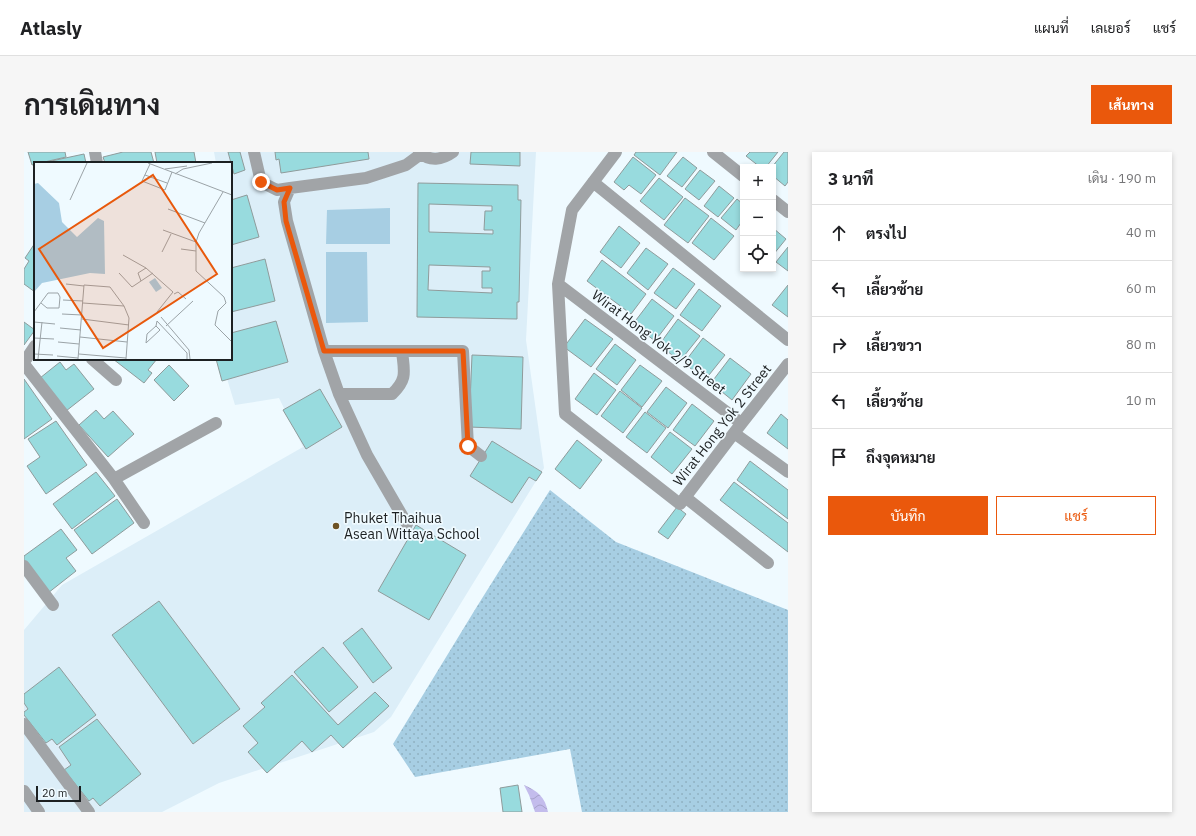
<!DOCTYPE html>
<html lang="th">
<meta charset="utf-8">
<style>
:root{--surface:#fff;--page:#f6f6f6;--text:#202124;--muted:#757577;--line:#e0e0e0;--accent:#ea580c}
body{margin:0;font-family:"IBM Plex Sans",Sarabun,sans-serif;background:var(--page);color:var(--text)}
.controls{position:absolute;right:12px;top:12px;display:grid;overflow:hidden;border-radius:0px;box-shadow:0 2px 6px #0003}
.controls button{width:36px;height:36px;display:grid;place-items:center;padding:0;border:0;border-bottom:1px solid var(--line);background:var(--surface);color:var(--text);font:20px sans-serif}
.scale{position:absolute;left:12px;bottom:10px;width:45px;box-sizing:border-box;padding-left:4px;border:2px solid #1c2022;border-top:0;font-size:11px;line-height:14px;white-space:nowrap;color:#1c2022;-webkit-text-stroke:3px #effaff;paint-order:stroke}
.stop{position:absolute;width:12px;height:12px;margin:-9px;border:3px solid #ea580c;border-radius:50%;background:#fff}
.stop.end{background:#ea580c;border-color:#fff;box-shadow:0 1px 4px #0008}
.list{margin:0;padding:0;list-style:none}
h2{display:flex;justify-content:space-between;align-items:center;height:52px;margin:0;padding:0 16px;font-size:17px}
h2 small{font-size:13px;font-weight:400;color:var(--muted)}
.list li{display:grid;grid-template-columns:26px 1fr auto;gap:12px;align-items:center;box-sizing:border-box;height:56px;padding:0 16px;border-top:1px solid var(--line)}
.list b{display:block;font-size:15px;white-space:nowrap}
.list em{font-size:13px;font-style:normal;color:var(--muted)}
.actions{display:flex;gap:8px;padding:12px 16px}
.actions a{flex:1;padding:9px 0;border:1px solid var(--accent);border-radius:0px;text-align:center;font-size:14px;color:var(--accent)}
.actions .main{background:var(--accent);color:#fff}
.icon{flex:none;width:22px;height:22px;fill:none;stroke:currentColor;stroke-width:2;stroke-linecap:round;stroke-linejoin:round}
.map{position:relative;flex:none;width:764px;height:660px;overflow:hidden;border-radius:0px}
header{display:flex;align-items:center;gap:24px;box-sizing:border-box;height:56px;padding:0 20px;background:var(--surface);border-bottom:1px solid var(--line)}
header strong{font-size:19px}
nav{display:flex;gap:22px;margin-inline-start:auto;font-size:14px}
.intro{display:flex;align-items:center;justify-content:space-between;box-sizing:border-box;height:96px;padding:0 24px}
h1{margin:0;font-size:28px}
.button{padding:10px 18px;border-radius:0px;background:var(--accent);color:#fff;font-size:14px;font-weight:700}
main{display:flex;gap:24px;padding:0 24px}
aside{flex:1;background:var(--surface);border-radius:0px;box-shadow:0 2px 6px #0003}
.map>svg:first-child{display:block}
</style>
<header>
<strong>Atlasly</strong>
<nav><a>แผนที่</a><a>เลเยอร์</a><a>แชร์</a></nav>
</header>
<div class="intro"><h1>การเดินทาง</h1><a class="button">เส้นทาง</a></div>
<main>
<div class="map">
<svg width="764" height="660" viewBox="0 0 764 660">
<defs>
<pattern id="grass-dots" width="8" height="8" patternUnits="userSpaceOnUse"><rect width="8" height="8" fill="#a7cee3"/><path d="M2 2h.1M6 6h.1" fill="none" stroke="#8fb1c2" stroke-width="1.8" stroke-linecap="round"/></pattern>
<pattern id="water-waves" width="16" height="10" patternUnits="userSpaceOnUse"><rect width="16" height="10" fill="#c3bcec"/><path d="M0 5q4-4 8 0t8 0" fill="none" stroke="#a7a1ca"/></pattern>
</defs>
<rect width="100%" height="100%" fill="#effaff"/>
<path fill="#dceef8" d="M190,0H512L502,188L520,316L367,565L350,580L195,631L138,660H0V478L38,433L279,295L255,246L211,253L197,207H207V11H192Z"/>
<path fill="url(#grass-dots)" d="M526,338L592,390L764,458V660H558L546,597L391,625L369,592L452,456Z"/>
<path fill="#a7cee3" d="M366,56V92H302L303,58Z
M302,100H343L344,170L302,171Z"/>
<path fill="url(#water-waves)" d="M500,633C514,639 521,645 524,660H511L505,643Z"/>
<path fill="#98dbde" stroke="#8f9b9b" fill-rule="evenodd" d="M4,0H41L42,5L16,11H11V12L8,13Z
M99,0H127L130,11H81L79,5Z
M131,0H170L172,11H133Z
M204,0H216L221,18L210,22Z
M251,0H344L345,7L257,21L255,7L252,8Z
M447,0H496V14L446,12Z
M612,0H653L636,23L610,3Z
M726,0H754L742,15H736L722,4Z
M760,0H764V30L761,34L749,24V15H748Z
M60,2L62,11H18Z
M609,5L632,23L617,42L605,33L600,38L590,30Z
M659,5L673,16L658,35L643,24Z
M676,18L691,29L675,48L661,37Z
M635,26L659,45L640,68L616,49Z
M394,31L494,33V48H497L495,150H493V167L393,165ZM405,52L468,54V59H461L460,78H469V82L405,80ZM405,113L466,115V119H458V136H468V141L404,138Z
M695,34L710,46L694,65L680,54Z
M223,43L235,85L207,93V48Z
M661,46L685,64L664,91L640,73Z
M713,47L719,52V68L712,78L697,66Z
M687,66L710,84L690,108L668,91Z
M595,74L616,91L597,116L576,100Z
M749,76L762,87L749,103Z
M11,91V140L0,132V117L5,109L1,106Z
M764,95V119L752,110Z
M622,96L644,112L624,138L603,121Z
M241,107L251,149L207,160V116Z
M578,108L622,142L607,162L563,129Z
M649,116L671,132L652,157L630,141Z
M764,133V165L748,153Z
M675,137L697,154L678,179L656,163Z
M628,147L650,164L631,189L609,172Z
M561,167L589,187L567,215L540,195Z
M654,167L676,184L656,209L635,193Z
M252,169L264,210L198,229L192,207H207V181Z
M0,170L11,178L0,193Z
M679,186L701,203L681,228L660,211Z
M591,192L612,208L593,233L572,217Z
M448,203L499,205L497,277L445,275Z
M706,206L727,222L708,248L687,231Z
M89,207H133L124,218L128,221L120,231Z
M36,210L42,218L50,212L70,237L42,259L16,226Z
M145,213L165,234L150,249L130,228Z
M616,213L638,229L618,255L597,238Z
M570,221L592,238L573,263L551,247Z
M0,227L28,267L0,287Z
M642,235L663,251L644,276L623,260Z
M296,237L318,275L282,297L259,258Z
M596,239L618,256L599,281L577,264Z
M668,252L690,269L671,294L649,278Z
M72,258L80,267L89,259L110,282L84,305L55,273Z
M621,260L642,276L623,301L602,285Z
M757,262L764,268V297L743,281Z
M32,269L63,313L22,342L3,314L16,305L4,287Z
M646,280L668,297L648,322L627,305Z
M553,288L578,308L556,337L531,317Z
M468,289L518,320L512,329L505,325L488,351L446,324Z
M726,309L764,338V367L713,328Z
M72,320L91,344L48,377L29,352Z
M710,330L764,371V400L696,348Z
M93,347L110,371L68,402L50,378Z
M653,355L662,362L644,387L634,380Z
M392,373L442,403L405,468L354,439Z
M37,377L53,398L42,406L52,419L24,441L0,409V404Z
M135,449L216,557L169,592L88,483Z
M338,476L368,516L349,531L319,491Z
M299,495L334,535L305,560L270,520Z
M35,515L72,563L33,593L28,587L22,591L0,563V560L4,557L0,551V542Z
M268,523L314,573L351,540L365,554L319,596L307,583L288,600L278,589L243,621L224,600L234,591L219,574L241,555L237,551Z
M73,567L117,622L76,654L69,646L65,649L40,618L47,613L35,595Z
M494,633L498,660H479L476,636Z"/>
<g fill="none" stroke-linecap="round" stroke-linejoin="round">
<path stroke="#a1a4a7" stroke-width="12" d="M71,0L73,11
M230,0L237,30L253,38L266,36
M395,0C406,10 418,8 429,0
M592,0L548,58L534,132L541,262L656,352L710,281L764,212
M689,0L719,24
M569,30L764,188
M749,48L764,60
M534,132L717,271
M300,199H439L444,294L457,304
M68,207L92,228
M0,210L11,194
M0,212L90,327L120,371
M315,242H368C384,227 380,219 378,199
M710,281L764,320
M90,327L192,271
M661,345L744,411
M383,372L343,303L315,242L300,199L263,69L260,50L266,36L342,26L382,13L397,2
M0,414L29,453
M0,572L65,660
M0,639L15,660"/>
</g>
<g fill="none" stroke-linecap="round" stroke-linejoin="round">
<path stroke="#ea580c" stroke-width="5" d="M237,30L253,38L266,36L260,50L262,69L300,199H439L444,294"/>
</g>
<circle fill="#6d5224" stroke="#effaff" stroke-width="1.5" cx="312" cy="374" r="4"/>
<g text-anchor="middle" dominant-baseline="central" stroke-width="3.5" stroke-linejoin="round" paint-order="stroke">
<g font-size="14" fill="#1c2022" stroke="#effaff">
<text transform="translate(635 190) rotate(37)">Wirat Hong Yok 2/9 Street</text>
<text transform="translate(698 273) rotate(-52)">Wirat Hong Yok 2 Street</text>
</g>
<g font-size="14" fill="#1c2022" stroke="#effaff" text-anchor="start">
<text x="320" y="366">Phuket Thaihua<tspan x="320" dy="16">Asean Wittaya School</tspan></text>
</g>
</g>
<g transform="translate(10 10)">
<rect width="198" height="198" fill="#effaff"/>
<path d="M4,21L25,41L28,60L43,75L64,56L70,59L71,112L56,111L8,121L0,130V22Z" fill="#a7cee3"/>
<path d="M121,116L128,126L122,130L115,120Z" fill="#a7cee3"/>
<path fill="none" stroke="#9ba3a7" stroke-width="1" d="M114,1L151,15M116,2L108,19L131,28L138,10M131,7L153,4M141,12L149,7L178,1M111,13L133,21M151,15L198,33M189,30L165,71L162,80V109L190,135L192,141L184,149L181,163L198,180M36,38L53,1M134,47L171,61M129,68L162,80M147,87L162,89M128,90L137,72M89,93L112,106L139,130L123,150M85,111L98,125L119,111M107,119L104,111L112,106M32,122L50,124M140,132L144,130L152,137M29,138L49,139M49,141L90,144M0,150L14,131H24L26,135L25,146H13L7,141M28,152L48,153M127,155L155,188L156,197M48,157L95,163M0,160L21,162M122,164L126,168L112,181L113,172L122,164L123,159L153,191V197M132,164L159,139M26,166L47,168M46,175L93,180M0,176L20,177M24,180L45,182M0,192L19,193M45,192L92,196M23,194L44,196M4,197L8,160M44,197L50,123L76,125L90,144L95,156L92,197"/>
<path fill="#e8590c" fill-opacity="0.15" stroke="#e8590c" stroke-width="2" d="M119,13L183,112L69,186L5,87Z"/>
<rect width="198" height="198" fill="none" stroke="#1c2022" stroke-width="2"/>
</g>
</svg>
<div class="controls">
<button>+</button>
<button>−</button>
<button><svg class="icon" aria-label="locate" viewBox="0 0 24 24"><circle cx="12" cy="12" r="6"/><path d="M12 2v4M12 18v4M2 12h4M18 12h4"/></svg></button>
</div>
<div class="scale">20 m</div>
<div class="stop" style="left:444px;top:294px"></div>
<div class="stop end" style="left:237px;top:30px"></div>
</div>
<aside>
<h2>3 นาที<small>เดิน · 190 m</small></h2>
<ul class="list">
<li><svg class="icon" aria-label="ahead" viewBox="0 0 24 24"><path d="M12 20V5M6 11l6-6 6 6"/></svg><div><b>ตรงไป</b></div><em>40 m</em></li>
<li><svg class="icon" aria-label="left" viewBox="0 0 24 24"><path d="M17 20v-9H6M10 6l-5 5 5 5"/></svg><div><b>เลี้ยวซ้าย</b></div><em>60 m</em></li>
<li><svg class="icon" aria-label="right" viewBox="0 0 24 24"><path d="M7 20v-9h11M14 6l5 5-5 5"/></svg><div><b>เลี้ยวขวา</b></div><em>80 m</em></li>
<li><svg class="icon" aria-label="left" viewBox="0 0 24 24"><path d="M17 20v-9H6M10 6l-5 5 5 5"/></svg><div><b>เลี้ยวซ้าย</b></div><em>10 m</em></li>
<li><svg class="icon" aria-label="arrive" viewBox="0 0 24 24"><path d="M6 21V4h12l-3 4 3 4H6"/></svg><div><b>ถึงจุดหมาย</b></div></li>
</ul>
<div class="actions"><a class="main">บันทึก</a><a>แชร์</a></div>
</aside>
</main>
